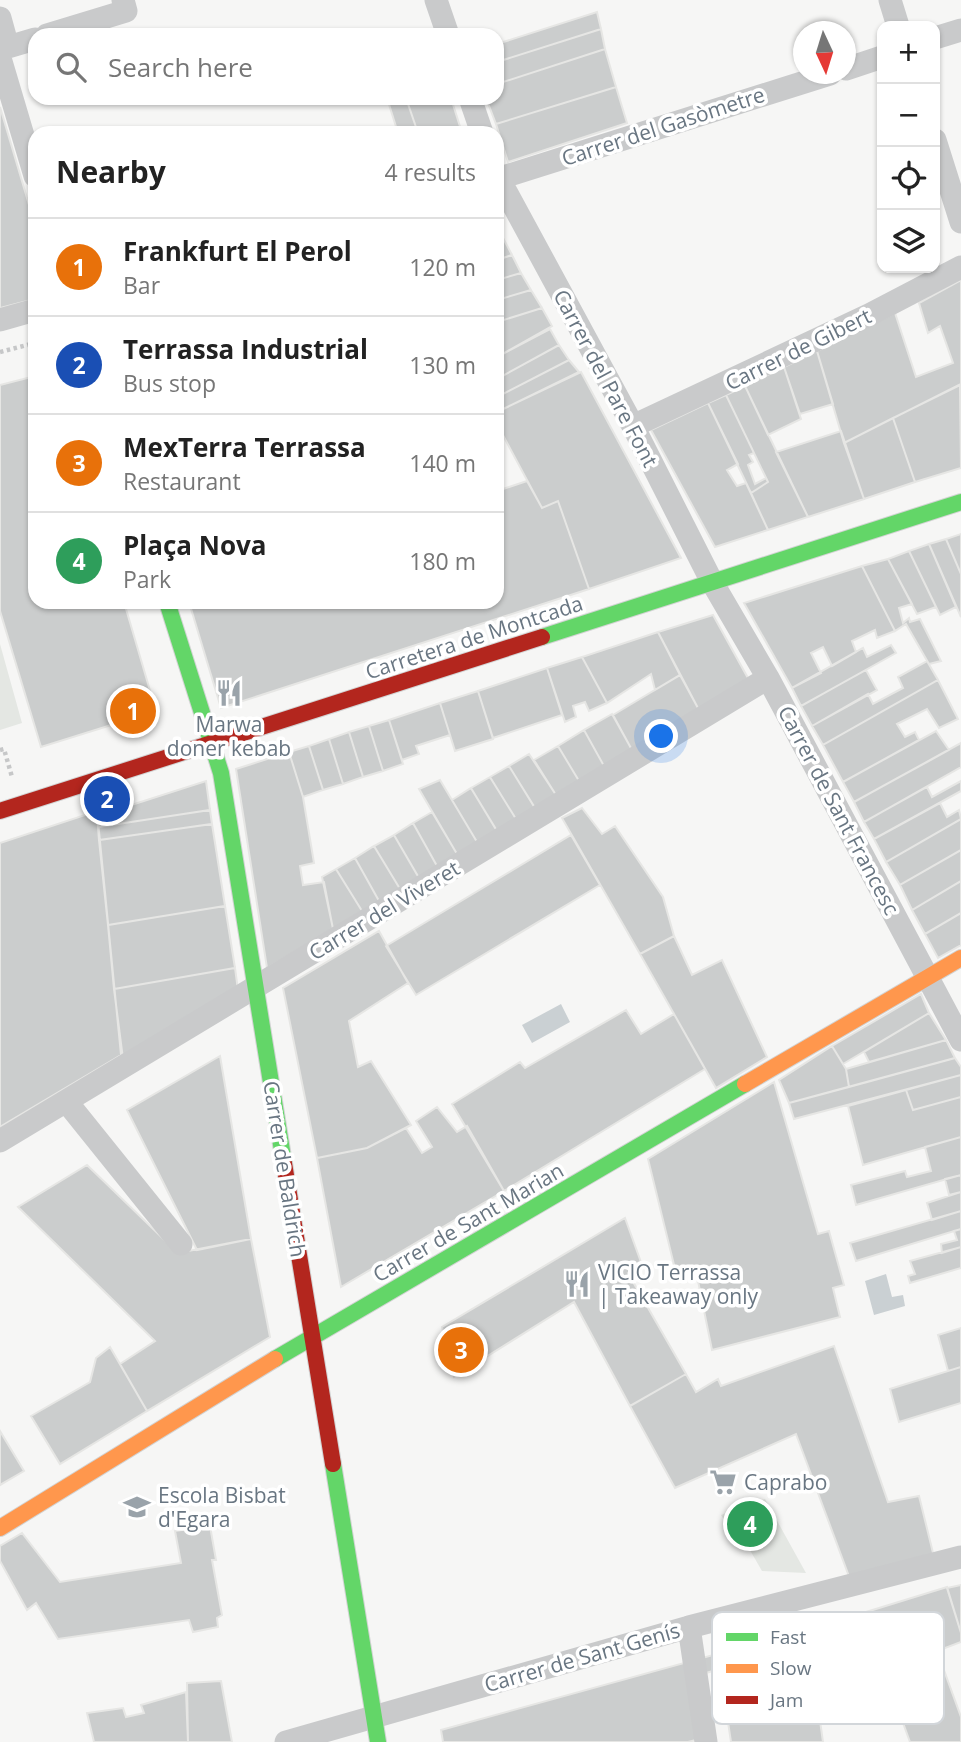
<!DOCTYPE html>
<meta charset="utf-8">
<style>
:root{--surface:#fff;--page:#f6f6f6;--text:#222;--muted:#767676;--line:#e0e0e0;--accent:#2563eb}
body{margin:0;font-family:"Open Sans",sans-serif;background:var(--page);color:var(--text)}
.controls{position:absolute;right:21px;top:21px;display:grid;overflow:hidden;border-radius:14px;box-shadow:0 2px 5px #0004}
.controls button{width:63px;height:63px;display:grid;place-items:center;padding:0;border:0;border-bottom:2px solid var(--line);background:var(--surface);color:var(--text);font:35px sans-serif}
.compass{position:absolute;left:793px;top:21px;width:63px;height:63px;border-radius:50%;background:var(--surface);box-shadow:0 2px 5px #0004;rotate:176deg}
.you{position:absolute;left:662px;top:737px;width:24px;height:24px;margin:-18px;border:5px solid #fff;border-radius:50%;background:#1a73e8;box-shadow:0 0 0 10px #1a73e833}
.badge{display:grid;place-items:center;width:46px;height:46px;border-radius:50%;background:var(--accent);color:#fff;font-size:23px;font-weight:700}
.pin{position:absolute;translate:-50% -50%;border:4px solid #fff;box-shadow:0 2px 7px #0006}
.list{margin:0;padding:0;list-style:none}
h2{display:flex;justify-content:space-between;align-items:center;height:91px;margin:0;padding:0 28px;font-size:30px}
h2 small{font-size:23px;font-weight:400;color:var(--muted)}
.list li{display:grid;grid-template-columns:46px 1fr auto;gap:21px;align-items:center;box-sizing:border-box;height:98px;padding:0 28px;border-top:2px solid var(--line)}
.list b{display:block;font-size:26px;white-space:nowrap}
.list p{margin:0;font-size:23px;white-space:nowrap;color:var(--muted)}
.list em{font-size:23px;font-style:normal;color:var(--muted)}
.icon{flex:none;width:38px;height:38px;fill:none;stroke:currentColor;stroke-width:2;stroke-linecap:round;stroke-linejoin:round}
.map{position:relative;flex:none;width:961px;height:1742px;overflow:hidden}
.search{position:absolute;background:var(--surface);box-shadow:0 2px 5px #0004;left:28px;top:28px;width:476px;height:77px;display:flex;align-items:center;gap:18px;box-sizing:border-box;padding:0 24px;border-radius:21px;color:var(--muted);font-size:26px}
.panel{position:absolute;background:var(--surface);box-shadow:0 2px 5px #0004;left:28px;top:126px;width:476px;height:483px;border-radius:21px}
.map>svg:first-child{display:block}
</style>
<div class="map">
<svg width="961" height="1742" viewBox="0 0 961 1742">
<rect width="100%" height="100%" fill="#f6f6f5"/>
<path fill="#e4e7e3" d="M0,644L22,723L0,730Z
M765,1499L806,1573L762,1571L747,1545L741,1547L721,1515Z"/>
<path fill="#cad0d3" d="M561,1004L570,1022L532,1043L522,1025Z
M886,1274L892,1297L903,1295L905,1306L874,1315L865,1281Z"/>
<path fill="#cbcdcd" stroke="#e6e6e4" stroke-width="2" d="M597,12L601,29L497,62V44Z
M601,29L605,49L497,84V62Z
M605,49L616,87L496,124L486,98H497V84Z
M616,87L627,123L508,162L496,124Z
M387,98H406L418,133H398Z
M406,98H451L462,133H418Z
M0,107L35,225V299L0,308Z
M503,238L512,255L497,260V239Z
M512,255L521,273L497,280V260Z
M521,273L531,290L497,300V280Z
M961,280V384L844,443L817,351L895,313L916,377L953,363L940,326L928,333L919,303Z
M531,290L542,308L497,322V300Z
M542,308L552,326L497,357V322Z
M550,329L559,345L497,379V357Z
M559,345L569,360L497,397V379Z
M817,351L833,404L800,414L784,367Z
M569,360L579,372L497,412V397Z
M784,367L801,419L768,435L745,386Z
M581,372L681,558L589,589L558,501L542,508L497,424V412Z
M35,376V602H124L156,711L41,747L0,611V385Z
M960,385L961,468L915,482L893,418Z
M745,386L808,517L768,530L751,493L768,482L726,395Z
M726,395L754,453L749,455L753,462L748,465L755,484L766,478L768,482L751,493L708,403Z
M708,403L738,464L727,470L737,486L746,483L768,530L715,547L651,430Z
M893,418L915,482L864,499L844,443Z
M841,431L864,499L808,517L776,452Z
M527,481L542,508L558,501L589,589L221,708L189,602H497V491Z
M961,534V574L946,539Z
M946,539L961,574V617L929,544Z
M929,544L956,607L940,615L909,551Z
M909,551L936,607L917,614L888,559Z
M888,559L912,604L899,608L903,623L909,618L910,622L920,619L941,661L929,664L906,624L895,631L862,566Z
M862,566L895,631L877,638L875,630L852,641L856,652L832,666L823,647L811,653L821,673L792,688L744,603Z
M713,615L749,680L699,710L658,632Z
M658,632L680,675L655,690L651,674L607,703L582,657Z
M891,645L896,653L801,706L792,688L863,648L867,657Z
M582,657L607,703L589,711L585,702L573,706L576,717L565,722L547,668Z
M927,661L938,680L823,745L812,726L868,694L873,704L903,688L898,677Z
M547,668L562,715L493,738L478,691Z
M866,670L877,690L812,726L801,706Z
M680,675L699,710L632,750L613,715Z
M938,680L958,719L939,728L927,709L897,724L905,737L915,732L919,740L843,782L823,745Z
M478,691L493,739L455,751L440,703Z
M440,703L450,735L416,746L419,754L402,760L389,720Z
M612,714L632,750L604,766L584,730Z
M389,720L403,764L383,771L369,726Z
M369,726L383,771L363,777L349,732Z
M584,730L604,766L579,781L558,746Z
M936,731L949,750L854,802L843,782Z
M349,732L363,777L343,784L329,739Z
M329,739L343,784L323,790L309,746Z
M961,743V767L864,822L854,802Z
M309,746L323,790L303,797L289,752Z
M558,746L579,781L556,795L534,760Z
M289,752L303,797L314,863L300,866L303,885L324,882L333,929L267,968L236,769Z
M529,754L556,795L535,808L509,766Z
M509,766L535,808L516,819L490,777Z
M490,777L516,819L497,831L471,788Z
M440,780L477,842L457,854L419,789Z
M206,781L210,810L98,827L97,816Z
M961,781V791L874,839L864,822L927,787L932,797Z
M471,788L497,831L477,842L452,800Z
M940,803L947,817L959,810L961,819L886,862L874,839Z
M582,808L602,834L615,826L663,897L674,936L640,954L562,818Z
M210,810L212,824L99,840L98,827Z
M97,811L121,1055L0,1127V843Z
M432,812L457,854L437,866L413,823Z
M961,819V850L900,885L886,862Z
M413,823L437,866L419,878L394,835Z
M212,824L225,906L108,925L99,840Z
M394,835L419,878L400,889L374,846Z
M571,835L600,885L416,995L386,946Z
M374,846L400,889L379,901L355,858Z
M961,850V881L912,910L900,885Z
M355,858L379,901L362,911L336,869Z
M336,869L362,911L333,929L322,877Z
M961,881V913L925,934L912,910Z
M225,906L235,968L114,989L108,925Z
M961,913V945L938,958L925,934Z
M379,931L408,983L349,1021L358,1067L371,1061L411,1125L367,1148L317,1158L283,988Z
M674,936L692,975L722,960L767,1057L716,1088L640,954Z
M235,968L238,990L123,1059L114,989Z
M921,994L929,1013L843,1064L832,1046Z
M626,1010L641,1034L674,1014L705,1069L504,1191L452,1104L520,1062L525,1068Z
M929,1013L946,1040L869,1062L864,1052Z
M946,1040L955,1058L849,1087L846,1069Z
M832,1046L846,1069L849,1087L789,1103L779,1080Z
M220,1056L251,1239L197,1250L127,1110Z
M955,1058L961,1067V1075L794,1119L789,1103Z
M961,1075V1097L913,1110L906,1090Z
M774,1082L818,1234L829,1231L844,1285L833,1288L840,1317L712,1350L695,1266L675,1269L648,1159Z
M906,1090L913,1110L961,1097V1137L863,1165L848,1106Z
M437,1107L457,1132L467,1126L504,1191L341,1287L317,1158L367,1148L406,1128L422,1153L432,1147L416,1121Z
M961,1137V1175L856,1205L851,1185L905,1171L907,1177L931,1171L925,1147Z
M87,1165L178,1253L251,1239L270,1337L147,1411L120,1364L155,1341L18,1207Z
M961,1175V1192L949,1195L945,1179Z
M961,1192V1211L932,1220L927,1203Z
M961,1211V1229L856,1261L850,1243Z
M625,1218L642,1265L628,1273L686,1374L630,1406L574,1302L454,1377L442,1327Z
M961,1229V1247L942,1253L941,1244L957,1240L954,1231Z
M961,1247V1268L910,1283L908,1276L915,1274L910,1261Z
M961,1328V1367L948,1371L938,1335Z
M834,1346L888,1502L919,1496L934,1557L850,1579L796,1434L675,1488L630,1406L686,1374L696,1392L718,1379L721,1386Z
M110,1347L147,1411L60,1464L31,1416L90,1382L96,1358Z
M961,1367V1403L899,1422L890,1389Z
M0,1431L24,1471L0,1485Z
M210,1526L216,1560H212L222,1615L217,1618L218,1627L193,1632L189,1620L58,1639L36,1603L27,1610L0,1561V1546L22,1533L60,1582L181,1563L175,1531Z
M961,1585V1633L947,1588Z
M947,1587L961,1633V1642L937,1651L961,1717V1742H910L863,1613Z
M797,1632L804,1656L720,1669L688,1678L696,1740L688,1742H443L441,1730Z
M811,1656L823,1742H731L720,1669Z
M221,1681L232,1742H188L187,1683Z
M186,1692L188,1742H94L87,1713L123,1708L126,1717L144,1713L141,1705Z"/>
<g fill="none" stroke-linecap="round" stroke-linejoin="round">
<defs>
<path id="fast" d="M167,602L221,773L284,1163
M542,637L961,502
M275,1359L745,1084
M333,1464L378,1742"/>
<path id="slow" d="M745,1084L961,958
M0,1528L275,1359"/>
<path id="jam" d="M0,811L542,637
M284,1163L333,1464"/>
</defs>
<use href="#fast" stroke="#d2d3d3" stroke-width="18"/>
<use href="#slow" stroke="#d2d3d3" stroke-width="18"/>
<use href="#jam" stroke="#d2d3d3" stroke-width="18"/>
<path stroke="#c6c7c8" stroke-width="4.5" stroke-dasharray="3.5 3.5" stroke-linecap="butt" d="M0,352L35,343
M0,750L4,749L12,777"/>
<path stroke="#c9cacb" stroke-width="23" d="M436,0L448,35
M890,0L898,26
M0,18L8,47L35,39
M47,35L126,11L123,0
M935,38L961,30
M0,58L35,176
M846,69L882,57
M470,98L482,133
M935,140L961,222
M497,175L633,426L712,582L768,678L961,1040
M497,179L830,74
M0,320L35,310
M633,426L869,315L961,267
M66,1101L181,1244
M0,1141L768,678
M689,1627L706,1742
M286,1742L689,1627L961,1557"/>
<use href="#fast" stroke="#63d668" stroke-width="16"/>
<use href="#slow" stroke="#ff974d" stroke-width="16"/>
<use href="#jam" stroke="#b3261e" stroke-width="16"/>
</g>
<defs>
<symbol id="restaurant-bare" viewBox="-9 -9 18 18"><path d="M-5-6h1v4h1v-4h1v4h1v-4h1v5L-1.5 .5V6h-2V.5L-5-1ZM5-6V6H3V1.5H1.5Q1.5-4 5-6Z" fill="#9aa3aa" stroke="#fff" stroke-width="2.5" paint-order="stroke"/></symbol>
<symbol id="supermarket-bare" viewBox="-9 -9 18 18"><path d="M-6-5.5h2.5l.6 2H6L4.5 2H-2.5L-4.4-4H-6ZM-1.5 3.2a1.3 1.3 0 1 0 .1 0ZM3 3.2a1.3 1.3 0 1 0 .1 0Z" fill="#9aa3aa" stroke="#fff" stroke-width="2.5" paint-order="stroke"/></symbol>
<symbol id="school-bare" viewBox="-9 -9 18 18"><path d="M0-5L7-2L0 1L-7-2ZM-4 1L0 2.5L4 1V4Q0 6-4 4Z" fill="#9aa3aa" stroke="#fff" stroke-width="2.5" paint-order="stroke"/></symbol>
</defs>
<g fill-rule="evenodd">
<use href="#restaurant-bare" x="210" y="674" width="38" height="38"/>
<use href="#restaurant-bare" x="558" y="1265" width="38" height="38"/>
<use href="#supermarket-bare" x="704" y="1463" width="38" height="38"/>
<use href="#school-bare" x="118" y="1488" width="38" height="38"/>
</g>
<g text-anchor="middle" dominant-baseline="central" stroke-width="7" stroke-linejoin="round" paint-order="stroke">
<g font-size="21" fill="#697682" stroke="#fff">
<text transform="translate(663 126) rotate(-18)">Carrer del Gasòmetre</text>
<text transform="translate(798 349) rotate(-26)">Carrer de Gibert</text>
<text transform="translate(606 378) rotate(62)">Carrer del Pare Font</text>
<text transform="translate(474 637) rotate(-18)">Carretera de Montcada</text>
<text transform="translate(839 810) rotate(62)">Carrer de Sant Francesc</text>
<text transform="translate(384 910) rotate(-31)">Carrer del Viveret</text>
<text transform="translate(285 1169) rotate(81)">Carrer de Baldrich</text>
<text transform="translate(468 1222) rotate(-30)">Carrer de Sant Marian</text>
<text transform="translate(582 1657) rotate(-16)">Carrer de Sant Genís</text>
</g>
<g font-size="21" fill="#697682" stroke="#fff" text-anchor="start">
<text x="229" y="724" text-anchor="middle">Marwa<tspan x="229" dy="24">doner kebab</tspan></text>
<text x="598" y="1272">VICIO Terrassa<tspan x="598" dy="24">| Takeaway only</tspan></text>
<text x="744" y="1482">Caprabo</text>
<text x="158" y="1495">Escola Bisbat<tspan x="158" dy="24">d'Egara</tspan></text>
</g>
</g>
<rect x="712" y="1612" width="232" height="112" rx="10" fill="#fff" stroke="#d2d6da" stroke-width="2"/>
<rect x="726" y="1633" width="32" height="8" fill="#63d668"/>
<rect x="726" y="1664" width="32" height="9" fill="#ff974d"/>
<rect x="726" y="1696" width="32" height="8" fill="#b3261e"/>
<g font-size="19" fill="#697682">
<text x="770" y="1644">Fast</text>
<text x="770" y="1675">Slow</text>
<text x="770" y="1707">Jam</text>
</g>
</svg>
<div class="controls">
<button>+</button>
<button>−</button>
<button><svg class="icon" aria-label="locate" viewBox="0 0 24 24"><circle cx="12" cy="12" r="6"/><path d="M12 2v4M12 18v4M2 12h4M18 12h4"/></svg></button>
<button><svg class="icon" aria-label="layers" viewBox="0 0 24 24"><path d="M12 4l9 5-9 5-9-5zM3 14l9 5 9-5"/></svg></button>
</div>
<svg class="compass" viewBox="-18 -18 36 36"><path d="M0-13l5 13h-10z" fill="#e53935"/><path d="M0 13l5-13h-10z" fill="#767676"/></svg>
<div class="you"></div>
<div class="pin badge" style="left:133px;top:711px;background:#e8710a">1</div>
<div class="pin badge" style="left:107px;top:799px;background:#1a4fb4">2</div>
<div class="pin badge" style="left:461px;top:1350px;background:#e8710a">3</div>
<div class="pin badge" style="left:750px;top:1524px;background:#2e9e5b">4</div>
<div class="search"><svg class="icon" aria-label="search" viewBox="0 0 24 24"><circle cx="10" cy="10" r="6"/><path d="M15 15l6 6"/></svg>Search here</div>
<section class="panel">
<h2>Nearby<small>4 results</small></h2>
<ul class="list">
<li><span class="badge" style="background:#e8710a">1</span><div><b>Frankfurt El Perol</b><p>Bar</p></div><em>120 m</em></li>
<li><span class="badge" style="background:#1a4fb4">2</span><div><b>Terrassa Industrial</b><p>Bus stop</p></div><em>130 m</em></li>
<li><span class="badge" style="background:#e8710a">3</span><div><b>MexTerra Terrassa</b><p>Restaurant</p></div><em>140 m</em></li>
<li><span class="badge" style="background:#2e9e5b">4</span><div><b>Plaça Nova</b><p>Park</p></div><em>180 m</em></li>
</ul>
</section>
</div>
